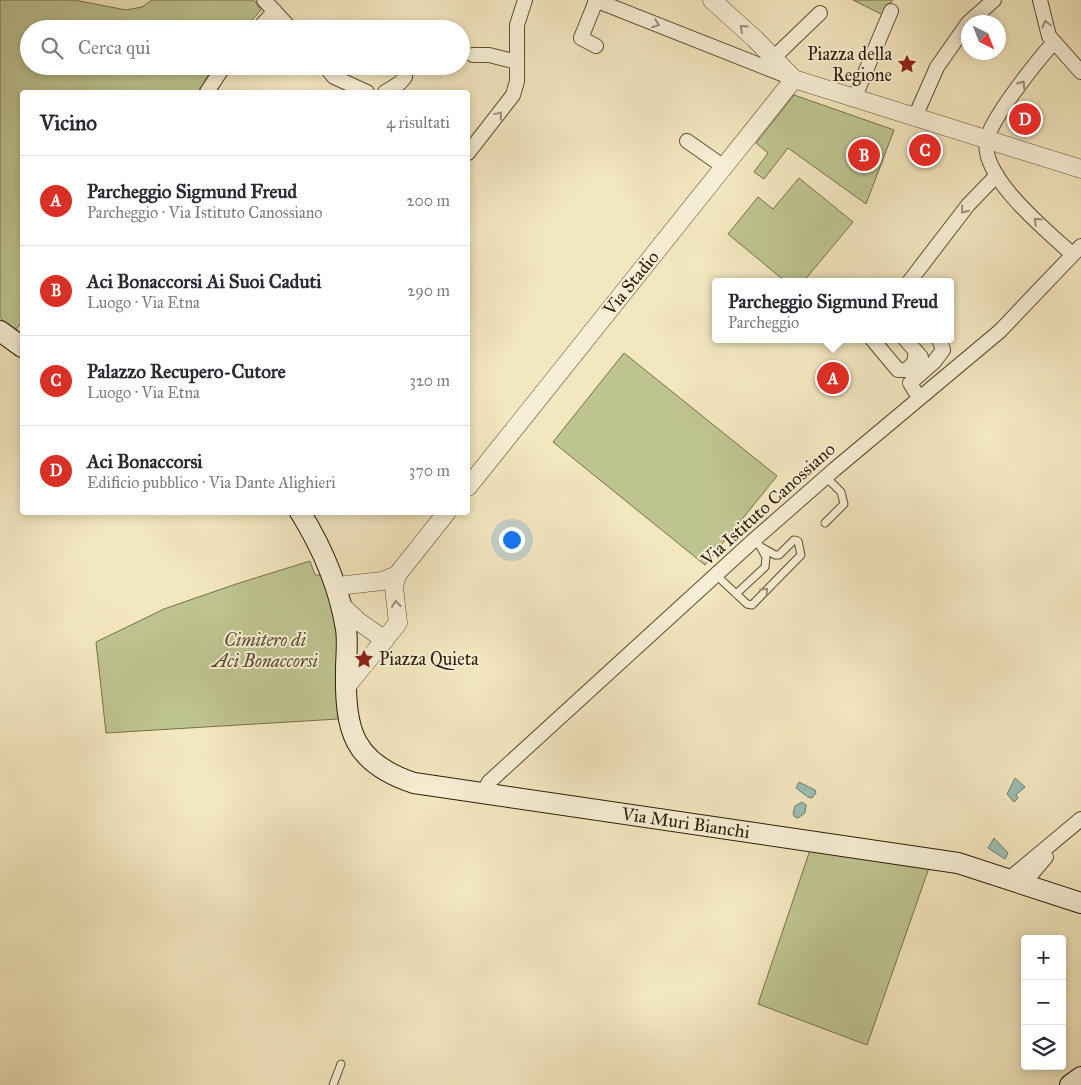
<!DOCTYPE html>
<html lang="it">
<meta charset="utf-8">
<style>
:root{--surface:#fff;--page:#f2f2f3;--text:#2b2b33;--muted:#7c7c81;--line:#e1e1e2;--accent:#d93025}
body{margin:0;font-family:"IM FELL Great Primer",serif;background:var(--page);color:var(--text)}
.controls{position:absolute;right:15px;bottom:15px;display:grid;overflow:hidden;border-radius:5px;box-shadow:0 2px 8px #0003}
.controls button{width:45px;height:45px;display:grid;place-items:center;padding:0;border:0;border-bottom:1px solid var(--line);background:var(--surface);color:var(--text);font:25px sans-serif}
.compass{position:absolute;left:961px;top:15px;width:45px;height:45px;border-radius:50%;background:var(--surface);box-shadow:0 2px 8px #0003;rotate:138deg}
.you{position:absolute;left:511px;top:539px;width:18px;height:18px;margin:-12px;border:4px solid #fff;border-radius:50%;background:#1a73e8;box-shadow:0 0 0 8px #1a73e833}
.badge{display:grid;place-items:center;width:32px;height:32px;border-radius:50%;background:var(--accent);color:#fff;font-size:16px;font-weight:700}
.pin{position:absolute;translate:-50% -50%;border:2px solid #fff;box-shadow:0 1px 5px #0006}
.popup{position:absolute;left:712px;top:278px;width:242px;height:65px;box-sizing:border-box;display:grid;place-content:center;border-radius:5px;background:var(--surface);filter:drop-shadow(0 1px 4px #0005);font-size:16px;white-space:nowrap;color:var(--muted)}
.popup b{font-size:19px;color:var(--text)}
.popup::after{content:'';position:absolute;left:50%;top:100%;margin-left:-10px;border:10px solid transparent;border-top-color:var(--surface)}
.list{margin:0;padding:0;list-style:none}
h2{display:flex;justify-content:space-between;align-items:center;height:65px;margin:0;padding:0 20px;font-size:21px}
h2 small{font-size:16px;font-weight:400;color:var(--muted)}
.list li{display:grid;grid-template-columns:32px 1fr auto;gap:15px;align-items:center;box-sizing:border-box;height:90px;padding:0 20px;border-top:1px solid var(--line)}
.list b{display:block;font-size:19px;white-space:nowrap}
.list p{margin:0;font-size:16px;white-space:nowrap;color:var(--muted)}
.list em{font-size:16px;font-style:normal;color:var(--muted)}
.icon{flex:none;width:28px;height:28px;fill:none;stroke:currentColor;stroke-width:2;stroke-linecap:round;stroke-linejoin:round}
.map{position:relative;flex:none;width:1081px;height:1085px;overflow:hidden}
.search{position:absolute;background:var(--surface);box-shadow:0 2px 8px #0003;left:20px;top:20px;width:450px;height:55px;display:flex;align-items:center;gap:12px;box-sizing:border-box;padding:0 18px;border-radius:28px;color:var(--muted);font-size:19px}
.panel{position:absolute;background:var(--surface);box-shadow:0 2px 8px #0003;left:20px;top:90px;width:450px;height:425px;border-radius:5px}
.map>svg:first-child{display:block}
</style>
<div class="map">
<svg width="1081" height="1085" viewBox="0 0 1081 1085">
<rect width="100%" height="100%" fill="#f3e7bf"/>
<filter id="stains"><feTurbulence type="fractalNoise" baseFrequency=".004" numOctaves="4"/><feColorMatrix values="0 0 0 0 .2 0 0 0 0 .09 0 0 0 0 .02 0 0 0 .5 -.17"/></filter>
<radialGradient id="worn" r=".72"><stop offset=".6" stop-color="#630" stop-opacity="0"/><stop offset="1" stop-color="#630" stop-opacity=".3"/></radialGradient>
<path fill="#bec490" stroke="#76704b" d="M0,0H74L126,10L142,7L152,0H254L261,10L244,29H29V66H214L198,92H22V321L16,330L0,318Z
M853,0H893L885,8L883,15Z
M794,95L894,130L866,204L788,148L764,179L754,172L768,153L756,143Z
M799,178L853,222L803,282H786L728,234L758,197L773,209Z
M624,353L777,476L705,565L553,442Z
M310,561L315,575H319L328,580L337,631L338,719L106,733L96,642L164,609L236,584Z
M810,850L930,865L867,1045L758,1004Z"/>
<path fill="#9bbfb5" stroke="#6f7d6f" d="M1015,778L1025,787L1016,795L1018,798L1014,802L1007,794Z
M799,782L815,790L816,793L812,798L808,797L796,788Z
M802,802L806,805L805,813L798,818L795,817L793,814L795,806Z
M994,838L1008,853L1005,859L988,848Z"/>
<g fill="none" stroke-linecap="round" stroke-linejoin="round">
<defs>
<path id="service" d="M825,523L844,504L841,492L826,477
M716,575L747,604L752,605L801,555L798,541L794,540L779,555H775L761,547L754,540
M736,594L765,567L766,557L761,548
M333,1085L341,1064"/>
<path id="minor" d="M264,0L291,29
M595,0L787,76
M1040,0L1049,36L1081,72
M596,1L581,38L596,46
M969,22L994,0
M258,29L275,11
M1054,42C1038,60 991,118 987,140C979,176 1048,232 1072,254
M473,55H489L517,62
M766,65L820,13
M325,66L334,77L367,92
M207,92L224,66
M385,92L400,83L405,77L404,66
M854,99L891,11
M915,117L937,67L968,23
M687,141L724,167
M468,153L513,95L517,81V25L525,0
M909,282L968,205L997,175
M872,339L898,370H906L914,363L916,351
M905,339L921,357
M919,398L910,383L934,362L943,350L939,339
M482,794L489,782L754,540L835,469L1000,331L1081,246
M1009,879L1081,819
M1023,884L1046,857"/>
<path id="tertiary" d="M712,0L755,39L794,79L1081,169
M468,487L794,79
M338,586L382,581L397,575
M342,606L358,621L385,640
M346,687L398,623L394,587L397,575L447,512"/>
<g id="secondary">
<path d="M0,331L22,347"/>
<path id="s1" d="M300,512C323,549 339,586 346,629C348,642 346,657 346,671C345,731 353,763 414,783L958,863L1081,903"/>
<path d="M1070,1085L1081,1077"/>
</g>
</defs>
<use href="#service" stroke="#5f4e34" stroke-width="9"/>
<use href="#minor" stroke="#5f4e34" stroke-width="16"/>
<use href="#tertiary" stroke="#5f4e34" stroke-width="19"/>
<use href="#secondary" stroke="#2e1b06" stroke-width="22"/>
<use href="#service" stroke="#f7efd5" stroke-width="7"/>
<use href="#minor" stroke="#f7efd5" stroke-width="14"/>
<use href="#tertiary" stroke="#f7efd5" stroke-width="18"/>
<use href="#secondary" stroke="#f7efd5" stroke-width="20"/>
</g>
<defs><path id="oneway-chevron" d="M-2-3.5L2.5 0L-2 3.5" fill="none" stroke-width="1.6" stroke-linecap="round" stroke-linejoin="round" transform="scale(1.25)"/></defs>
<g stroke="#9d9078">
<use href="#oneway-chevron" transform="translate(656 24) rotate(21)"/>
<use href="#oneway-chevron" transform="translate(1046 24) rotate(-105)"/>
<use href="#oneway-chevron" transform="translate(743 28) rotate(-138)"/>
<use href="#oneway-chevron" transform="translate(1022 84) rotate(-55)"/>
<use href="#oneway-chevron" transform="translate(499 115) rotate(-50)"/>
<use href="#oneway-chevron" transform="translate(964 210) rotate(129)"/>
<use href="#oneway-chevron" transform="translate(1037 221) rotate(-136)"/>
<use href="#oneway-chevron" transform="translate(765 591) rotate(-45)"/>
<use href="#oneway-chevron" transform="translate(396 604) rotate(-96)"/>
</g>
<defs>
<symbol id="sight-bare" viewBox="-9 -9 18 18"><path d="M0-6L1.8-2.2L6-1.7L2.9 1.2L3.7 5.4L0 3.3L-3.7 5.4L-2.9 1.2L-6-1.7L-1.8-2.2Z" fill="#8f2418" stroke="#f7efd5" stroke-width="2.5" paint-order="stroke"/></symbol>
</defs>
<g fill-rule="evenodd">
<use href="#sight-bare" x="893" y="50" width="28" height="28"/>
<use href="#sight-bare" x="350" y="645" width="28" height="28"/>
</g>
<g text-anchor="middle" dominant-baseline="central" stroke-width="4" stroke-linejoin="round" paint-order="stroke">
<g font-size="18" fill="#2e1b06" stroke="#f7efd5" text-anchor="end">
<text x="892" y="54">Piazza della<tspan x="892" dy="21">Regione</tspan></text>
<text x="379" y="659" text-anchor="start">Piazza Quieta</text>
</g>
<g font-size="18" fill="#2e1b06" stroke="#f7efd5">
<text transform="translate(631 283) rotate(-51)">Via Stadio</text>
<text transform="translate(768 504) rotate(-42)">Via Istituto Canossiano</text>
<text stroke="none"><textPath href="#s1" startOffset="588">Via Muri Bianchi</textPath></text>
</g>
<g font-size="18" font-style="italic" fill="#594e2f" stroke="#f7efd5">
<text x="265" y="640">Cimitero di<tspan x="265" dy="21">Aci Bonaccorsi</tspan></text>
</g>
</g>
<rect width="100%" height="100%" filter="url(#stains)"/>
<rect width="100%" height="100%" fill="url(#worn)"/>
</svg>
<div class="controls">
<button>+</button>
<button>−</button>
<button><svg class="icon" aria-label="layers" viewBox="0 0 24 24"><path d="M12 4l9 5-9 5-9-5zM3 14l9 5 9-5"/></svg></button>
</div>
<svg class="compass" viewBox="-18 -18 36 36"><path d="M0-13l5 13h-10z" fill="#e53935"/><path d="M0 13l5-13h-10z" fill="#7c7c81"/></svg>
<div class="you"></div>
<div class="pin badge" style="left:833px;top:378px">A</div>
<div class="popup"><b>Parcheggio Sigmund Freud</b>Parcheggio</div>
<div class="pin badge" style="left:864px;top:155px">B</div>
<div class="pin badge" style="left:925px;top:150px">C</div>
<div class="pin badge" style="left:1025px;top:119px">D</div>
<div class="search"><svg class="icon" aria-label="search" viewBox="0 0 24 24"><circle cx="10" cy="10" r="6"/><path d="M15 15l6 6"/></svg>Cerca qui</div>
<section class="panel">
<h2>Vicino<small>4 risultati</small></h2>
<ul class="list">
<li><span class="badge">A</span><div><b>Parcheggio Sigmund Freud</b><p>Parcheggio · Via Istituto Canossiano</p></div><em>200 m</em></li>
<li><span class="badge">B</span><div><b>Aci Bonaccorsi Ai Suoi Caduti</b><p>Luogo · Via Etna</p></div><em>290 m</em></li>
<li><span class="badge">C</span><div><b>Palazzo Recupero-Cutore</b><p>Luogo · Via Etna</p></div><em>320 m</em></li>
<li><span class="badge">D</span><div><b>Aci Bonaccorsi</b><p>Edificio pubblico · Via Dante Alighieri</p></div><em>370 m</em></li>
</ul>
</section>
</div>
